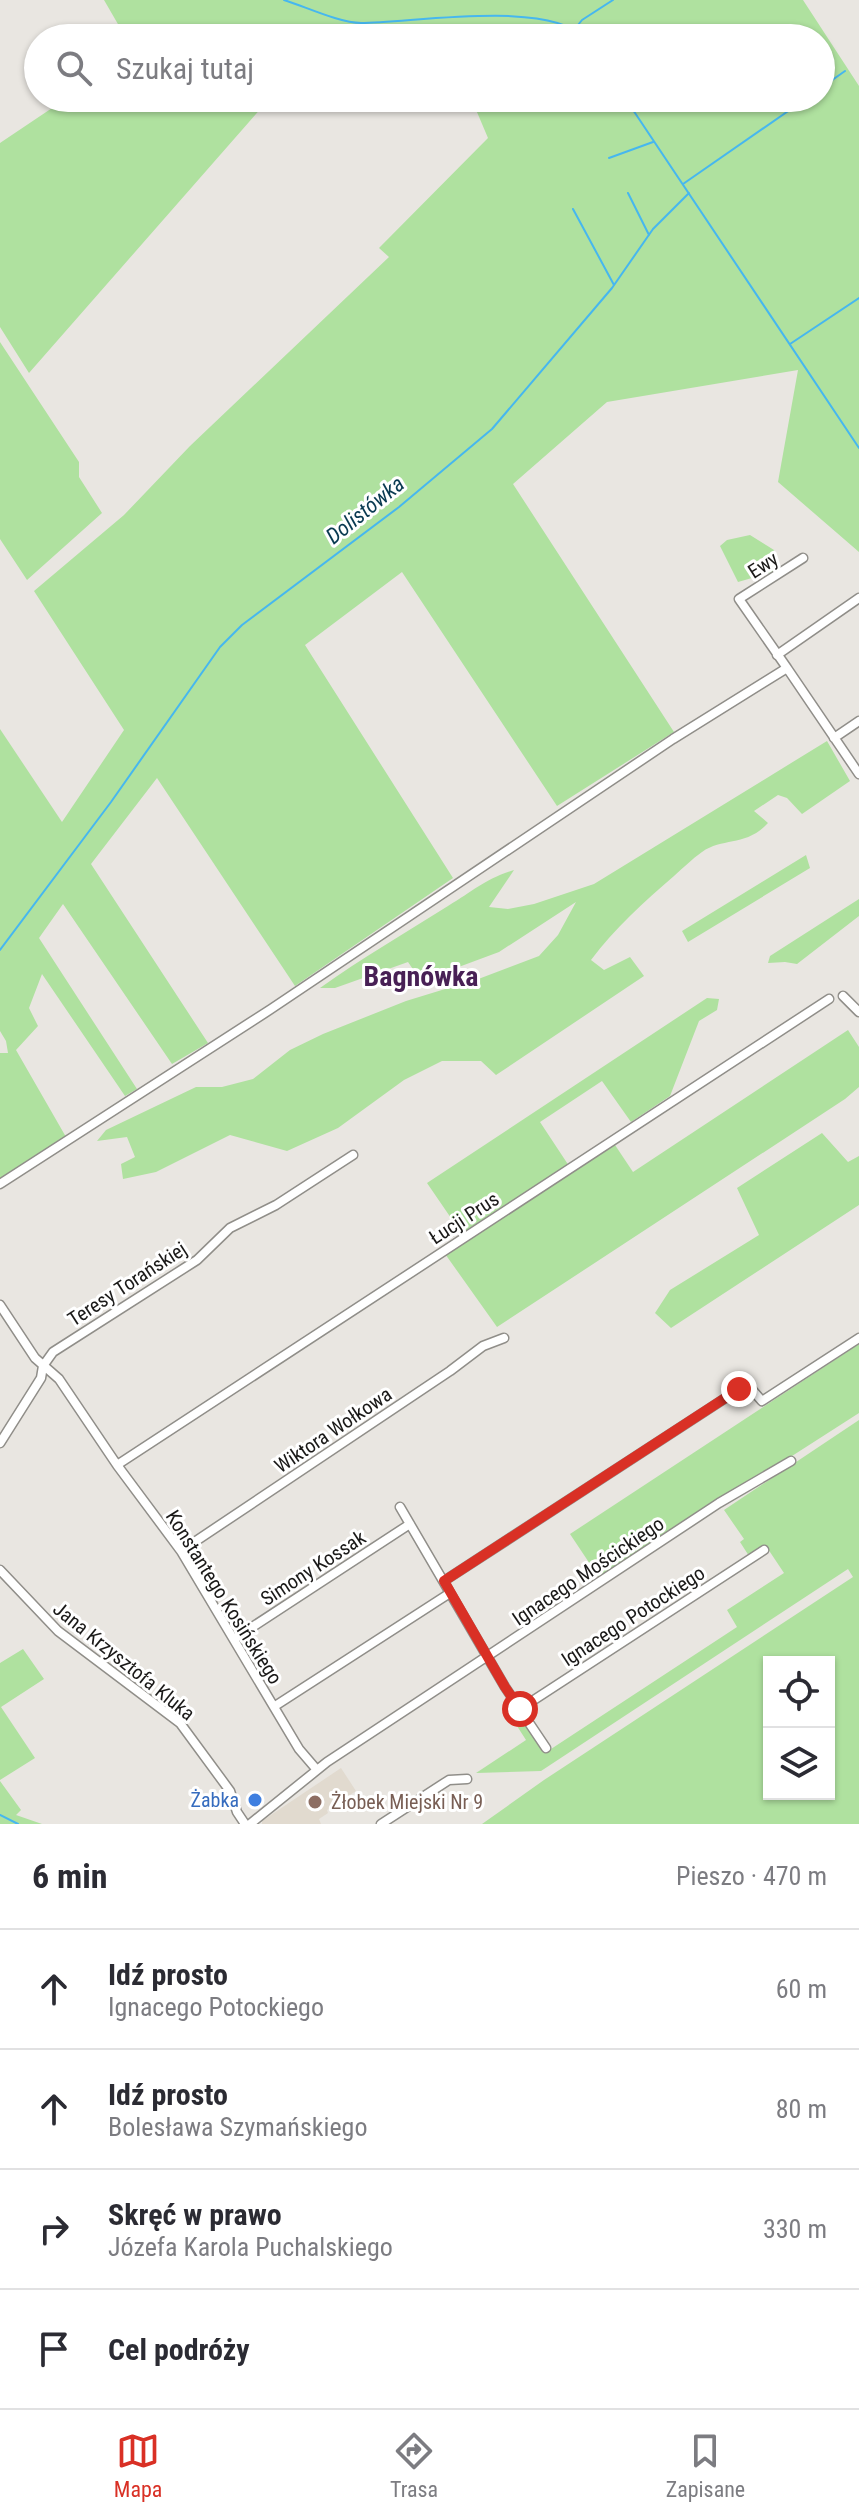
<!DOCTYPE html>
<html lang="pl">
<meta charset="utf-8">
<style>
:root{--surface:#fff;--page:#f2f2f3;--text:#2b2b33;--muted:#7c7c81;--line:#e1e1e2;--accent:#d93025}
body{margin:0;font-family:"Roboto Condensed",sans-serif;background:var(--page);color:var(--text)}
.controls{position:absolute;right:24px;bottom:24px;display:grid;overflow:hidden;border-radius:0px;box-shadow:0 2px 6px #0004}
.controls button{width:72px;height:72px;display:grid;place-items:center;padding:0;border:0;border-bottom:2px solid var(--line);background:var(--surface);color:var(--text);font:40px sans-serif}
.stop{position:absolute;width:24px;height:24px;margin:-18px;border:6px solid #d93025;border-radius:50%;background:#fff}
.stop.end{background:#d93025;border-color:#fff;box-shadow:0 2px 8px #0008}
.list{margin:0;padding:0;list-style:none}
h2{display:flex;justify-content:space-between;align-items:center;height:104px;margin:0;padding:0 32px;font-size:34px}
h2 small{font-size:26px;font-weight:400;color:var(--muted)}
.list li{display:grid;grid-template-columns:52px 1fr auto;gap:24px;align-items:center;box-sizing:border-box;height:120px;padding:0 32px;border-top:2px solid var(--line)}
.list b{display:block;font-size:30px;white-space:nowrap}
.list p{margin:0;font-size:26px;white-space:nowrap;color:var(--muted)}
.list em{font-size:26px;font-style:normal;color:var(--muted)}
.icon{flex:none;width:44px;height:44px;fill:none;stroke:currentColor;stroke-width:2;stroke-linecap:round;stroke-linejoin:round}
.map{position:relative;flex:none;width:859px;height:1824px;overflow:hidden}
.search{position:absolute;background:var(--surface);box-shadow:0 2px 6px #0004;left:24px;right:24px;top:24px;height:88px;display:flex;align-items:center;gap:20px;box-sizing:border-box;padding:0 28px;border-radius:44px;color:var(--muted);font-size:30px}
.sheet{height:584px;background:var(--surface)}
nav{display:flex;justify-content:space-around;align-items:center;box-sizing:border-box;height:112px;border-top:2px solid var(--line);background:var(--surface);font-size:22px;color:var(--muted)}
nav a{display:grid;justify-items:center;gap:4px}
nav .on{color:var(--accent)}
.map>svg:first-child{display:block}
</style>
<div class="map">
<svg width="859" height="1824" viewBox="0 0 859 1824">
<rect width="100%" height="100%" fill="#e9e6e1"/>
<path fill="#e1dacf" d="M341,1768L356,1791L327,1810L328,1813L319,1819L321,1824H262V1821Z"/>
<path fill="#afe19f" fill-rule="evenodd" d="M104,0H803L859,86V552L778,482L798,370L607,402L513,484L674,732L557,806L402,572L305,645L453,878L295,986L157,778L91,864L208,1043L172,1064L63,904L39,938L137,1089L125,1096L42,974L29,1008L38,1026L16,1050L66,1137L0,1182V1053H8L6,1041L0,1031V729L62,822L124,730L34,591L124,515L190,446L389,257L379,248L488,138L471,98H821V38H436L402,25L358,32L353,38H126Z
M67,98H270L29,373L0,327V143Z
M0,342L79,462V477L102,513L27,580L0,539Z
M750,535L774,550L776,571L738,582L720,546L727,540Z
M827,741L850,781L802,814L787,798L778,795L754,811L768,823C746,847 723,837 702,852C692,859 683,868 674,876C644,902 615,928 591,960L604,970L630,957L644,976L496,1075L481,1061H442L404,1080L338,1128L287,1151L230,1135L156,1172L123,1179L121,1164L135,1157L127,1137L97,1141L106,1130L196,1087H222L253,1079L290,1050L323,1034L406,1001L481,978L539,956L558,935L576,902L499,952L421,981L408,962L335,988H320C362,958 405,933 448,906C475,890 483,880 514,870L489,907L508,909L534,904L594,884Z
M806,855L810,868L688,942L682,931Z
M859,899V916L797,964L785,962L768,963L770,956Z
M707,998L719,999L717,1010L699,1021L670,1096L631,1122L602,1081L540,1122L573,1172L615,1145L633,1172L848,1030L859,1047V1087L845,1099L497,1327L443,1251L464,1237L427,1183Z
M822,1133L848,1162L859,1156V1205L671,1328L655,1313L670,1290L759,1235L737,1188Z
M859,1344V1413L600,1579L570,1534Z
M859,1420V1824H482L544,1780L853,1577L848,1569L541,1771L476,1773L526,1740L517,1726L531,1718L551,1749L737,1627L727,1610L784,1573L766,1546L749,1556L740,1542L744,1539L724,1510ZM769,1662H829V1794H769Z
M23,1649L44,1679L1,1707L35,1758L0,1780V1663Z
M0,1781L21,1810L16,1815L42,1824H0Z"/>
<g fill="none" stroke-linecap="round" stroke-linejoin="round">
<path stroke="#46b7ef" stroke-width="2" d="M284,0C306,7 340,23 361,23C420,22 549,0 585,38
M578,25L582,20L613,0
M821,88L845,71
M625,98L859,448
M540,102L554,98
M609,158L653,142
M683,184L807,98
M628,193L649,235
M573,209L614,285
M790,344L859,298
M0,950L111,802L220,647L242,625L399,507L492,429L612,288L653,229L689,193
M0,1815L18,1824"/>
<defs>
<path id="street" d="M777,655L859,598
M787,668L739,599L803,558
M834,738L859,721
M843,996L859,1012
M0,1184L271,1009L673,739L787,668L859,774
M0,1305L35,1358L59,1379L117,1465L181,1551L299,1749L317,1770
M0,1443L41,1378L43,1366L53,1352L197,1260L230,1228L276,1205L353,1155
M117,1465L829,999
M400,1507L505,1687L546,1748
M181,1551L450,1371L483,1346L504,1338
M0,1570L58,1631L180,1723L230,1791L237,1812L245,1824
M444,1581L747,1384L762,1401L859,1338
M234,1639L410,1524
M275,1706L450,1593
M520,1709L764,1550
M250,1824L327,1762L719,1503L791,1461
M381,1824L449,1780L467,1779"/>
</defs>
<use href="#street" stroke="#908e89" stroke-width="11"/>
<use href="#street" stroke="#fff" stroke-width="8"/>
</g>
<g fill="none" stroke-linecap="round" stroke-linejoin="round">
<path stroke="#d93025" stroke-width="10" d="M520,1709L505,1687L444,1581L739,1389"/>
</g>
<circle fill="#3f7fe0" stroke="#fff" stroke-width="3" cx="255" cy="1800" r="8"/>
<circle fill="#8d6e63" stroke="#fff" stroke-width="3" cx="315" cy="1802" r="8"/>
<g text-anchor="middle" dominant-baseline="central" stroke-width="6" stroke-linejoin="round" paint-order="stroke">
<g font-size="20" fill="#1a1918" stroke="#fff">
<text transform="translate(763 565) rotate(-33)">Ewy</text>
<text transform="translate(464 1218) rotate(-33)">Łucji Prus</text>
<text transform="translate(127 1284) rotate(-33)">Teresy Torańskiej</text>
<text transform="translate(333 1430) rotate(-34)">Wiktora Wołkowa</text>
<text transform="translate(313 1568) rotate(-33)">Simony Kossak</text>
<text transform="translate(588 1571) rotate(-34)">Ignacego Mościckiego</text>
<text transform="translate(224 1597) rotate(58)">Konstantego Kosińskiego</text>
<text transform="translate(633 1616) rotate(-33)">Ignacego Potockiego</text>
<text transform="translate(124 1661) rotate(39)">Jana Krzysztofa Kluka</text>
</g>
<g font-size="20" fill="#366cbe" stroke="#fff" text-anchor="end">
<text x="239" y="1800">Żabka</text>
</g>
<g font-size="20" fill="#785e54" stroke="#fff" text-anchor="start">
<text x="331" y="1802">Żłobek Miejski Nr 9</text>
</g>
<g font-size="22" font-style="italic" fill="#093a51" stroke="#fff">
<text transform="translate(365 510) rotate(-39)">Dolistówka</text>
</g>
<g font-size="28" font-weight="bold" fill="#482055" stroke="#fff">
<text x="421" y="976">Bagnówka</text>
</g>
</g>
</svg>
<div class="controls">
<button><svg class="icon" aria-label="locate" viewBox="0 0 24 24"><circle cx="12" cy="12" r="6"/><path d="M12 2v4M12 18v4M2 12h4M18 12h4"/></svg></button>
<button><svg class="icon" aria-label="layers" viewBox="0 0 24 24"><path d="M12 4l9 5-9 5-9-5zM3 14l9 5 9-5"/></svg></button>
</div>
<div class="stop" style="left:520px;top:1709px"></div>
<div class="stop end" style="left:739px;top:1389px"></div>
<div class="search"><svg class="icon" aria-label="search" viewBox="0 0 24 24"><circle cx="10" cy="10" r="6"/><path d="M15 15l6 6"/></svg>Szukaj tutaj</div>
</div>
<section class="sheet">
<h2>6 min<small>Pieszo · 470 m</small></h2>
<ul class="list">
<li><svg class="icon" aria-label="ahead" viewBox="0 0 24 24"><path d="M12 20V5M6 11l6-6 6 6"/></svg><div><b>Idź prosto</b><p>Ignacego Potockiego</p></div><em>60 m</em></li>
<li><svg class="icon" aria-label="ahead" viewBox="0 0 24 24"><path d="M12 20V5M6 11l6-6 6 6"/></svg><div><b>Idź prosto</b><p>Bolesława Szymańskiego</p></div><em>80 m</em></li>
<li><svg class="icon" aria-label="right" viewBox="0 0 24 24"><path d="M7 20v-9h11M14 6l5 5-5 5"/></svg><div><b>Skręć w prawo</b><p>Józefa Karola Puchalskiego</p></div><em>330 m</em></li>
<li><svg class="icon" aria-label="arrive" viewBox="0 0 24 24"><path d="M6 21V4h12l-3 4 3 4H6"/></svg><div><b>Cel podróży</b></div></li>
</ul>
</section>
<nav>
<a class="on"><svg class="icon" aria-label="map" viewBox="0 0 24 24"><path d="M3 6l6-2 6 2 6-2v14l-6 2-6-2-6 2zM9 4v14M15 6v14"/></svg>Mapa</a>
<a><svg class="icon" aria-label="directions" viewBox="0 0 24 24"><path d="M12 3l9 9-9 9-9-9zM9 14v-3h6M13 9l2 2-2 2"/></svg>Trasa</a>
<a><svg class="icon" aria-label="saved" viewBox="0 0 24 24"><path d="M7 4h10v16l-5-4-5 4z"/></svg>Zapisane</a>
</nav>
